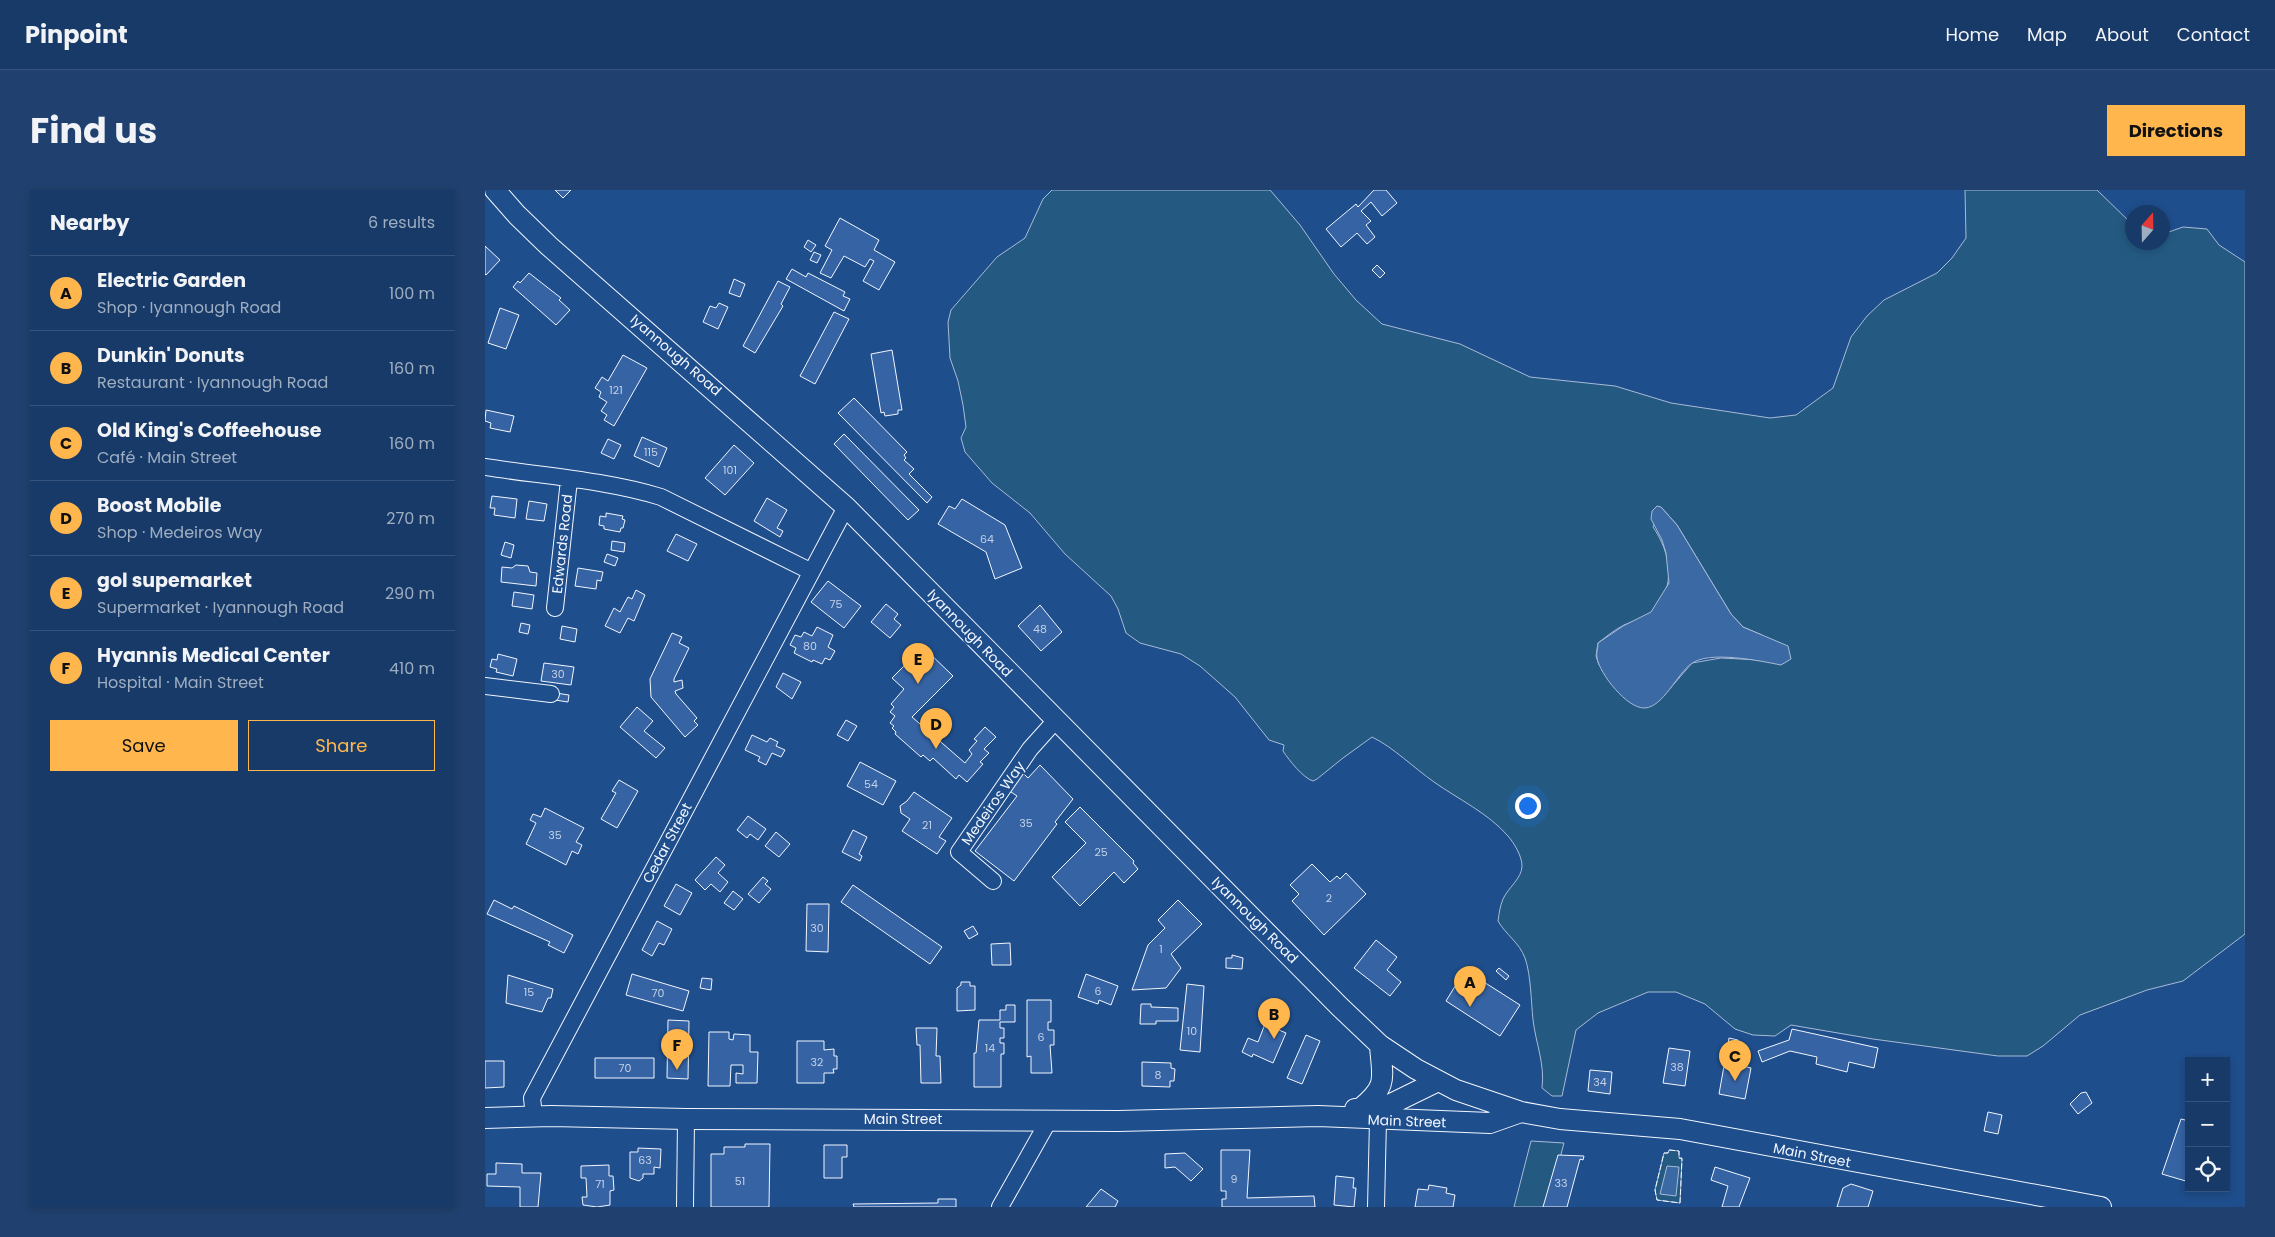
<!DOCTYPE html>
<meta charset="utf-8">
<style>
:root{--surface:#173a69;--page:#20416f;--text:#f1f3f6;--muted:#9eadc0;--line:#36547d;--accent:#ffb74d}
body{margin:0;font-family:Poppins,sans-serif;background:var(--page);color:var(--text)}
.controls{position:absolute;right:15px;bottom:15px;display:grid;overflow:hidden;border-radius:0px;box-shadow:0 2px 8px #0003}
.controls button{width:45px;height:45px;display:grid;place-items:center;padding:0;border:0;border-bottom:1px solid var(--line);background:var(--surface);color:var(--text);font:25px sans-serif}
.compass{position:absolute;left:1640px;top:15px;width:45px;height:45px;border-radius:50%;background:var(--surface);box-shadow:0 2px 8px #0003;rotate:20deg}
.you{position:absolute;left:1042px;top:615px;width:18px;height:18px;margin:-12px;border:4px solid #fff;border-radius:50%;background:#1a73e8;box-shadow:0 0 0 8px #1a73e833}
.badge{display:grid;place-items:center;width:32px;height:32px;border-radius:50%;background:var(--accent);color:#111;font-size:16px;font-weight:700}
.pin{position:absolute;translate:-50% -41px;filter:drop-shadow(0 1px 2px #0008)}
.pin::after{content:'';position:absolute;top:26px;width:18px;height:15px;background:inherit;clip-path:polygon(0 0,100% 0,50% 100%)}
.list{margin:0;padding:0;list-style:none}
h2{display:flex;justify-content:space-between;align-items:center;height:65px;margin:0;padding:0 20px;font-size:21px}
h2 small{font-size:16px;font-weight:400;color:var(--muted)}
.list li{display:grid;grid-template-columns:32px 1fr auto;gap:15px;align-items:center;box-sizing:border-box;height:75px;padding:0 20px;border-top:1px solid var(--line)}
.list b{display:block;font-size:19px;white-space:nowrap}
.list p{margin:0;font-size:16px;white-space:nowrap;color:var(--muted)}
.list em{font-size:16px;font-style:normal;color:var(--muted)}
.actions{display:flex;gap:10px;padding:15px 20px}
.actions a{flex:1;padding:11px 0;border:1px solid var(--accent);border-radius:0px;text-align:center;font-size:18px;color:var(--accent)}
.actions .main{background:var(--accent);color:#111}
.icon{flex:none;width:28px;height:28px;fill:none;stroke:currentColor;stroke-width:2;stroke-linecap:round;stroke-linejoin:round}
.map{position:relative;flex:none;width:1760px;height:1017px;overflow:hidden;border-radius:0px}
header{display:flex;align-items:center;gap:30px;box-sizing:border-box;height:70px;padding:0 25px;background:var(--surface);border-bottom:1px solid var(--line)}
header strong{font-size:24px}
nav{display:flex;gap:28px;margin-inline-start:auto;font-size:18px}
.intro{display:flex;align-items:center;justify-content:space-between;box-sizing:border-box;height:120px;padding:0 30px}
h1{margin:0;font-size:35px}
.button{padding:12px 22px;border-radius:0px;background:var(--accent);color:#111;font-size:18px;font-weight:700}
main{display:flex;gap:30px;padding:0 30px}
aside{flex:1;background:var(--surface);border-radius:0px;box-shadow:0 2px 8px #0003}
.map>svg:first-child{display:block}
</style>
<header>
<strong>Pinpoint</strong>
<nav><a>Home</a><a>Map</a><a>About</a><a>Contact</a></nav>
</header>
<div class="intro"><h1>Find us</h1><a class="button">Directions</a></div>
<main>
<aside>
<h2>Nearby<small>6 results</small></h2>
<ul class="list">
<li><span class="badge">A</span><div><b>Electric Garden</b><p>Shop · Iyannough Road</p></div><em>100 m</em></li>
<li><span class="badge">B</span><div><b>Dunkin' Donuts</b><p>Restaurant · Iyannough Road</p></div><em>160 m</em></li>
<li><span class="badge">C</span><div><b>Old King's Coffeehouse</b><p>Café · Main Street</p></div><em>160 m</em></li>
<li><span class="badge">D</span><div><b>Boost Mobile</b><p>Shop · Medeiros Way</p></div><em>270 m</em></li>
<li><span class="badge">E</span><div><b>gol supemarket</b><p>Supermarket · Iyannough Road</p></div><em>290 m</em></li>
<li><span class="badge">F</span><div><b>Hyannis Medical Center</b><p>Hospital · Main Street</p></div><em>410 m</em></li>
</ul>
<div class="actions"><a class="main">Save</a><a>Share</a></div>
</aside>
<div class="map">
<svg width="1760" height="1017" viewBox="0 0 1760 1017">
<rect width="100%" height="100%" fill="#1f4e8c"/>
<path fill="#245a82" stroke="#a8bbd7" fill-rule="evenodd" d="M567,0H785L815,35L849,84L871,110L897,134L975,154L1045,187L1130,196L1186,213L1285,228L1311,225L1348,198L1366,147L1382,126L1399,110L1452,83L1467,68L1481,48L1480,0H1612L1647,34L1648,52H1678V44L1698,37L1722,39L1734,55L1760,72V744L1698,791L1662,800L1595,825L1558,856L1542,866H1513L1388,849L1306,835L1290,846L1268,845L1250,839L1220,814L1191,802H1163L1113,823L1091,840L1077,906H1067L1057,898C1060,874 1051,854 1048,830C1046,811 1046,785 1040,768C1034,752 1021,745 1013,731C1014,724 1015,716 1018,709C1023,698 1037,688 1037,676C1037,666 1029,653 1023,646C1003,623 973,609 949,592C929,578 908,557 887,547L858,568L832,589L828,591C818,588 804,570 798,561L799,555L784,550L750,507L715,476L696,464L655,453L641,443L633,419L626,406L580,364L545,323L507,293L480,262L476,248L481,237L478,215L473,191L465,168L463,132L466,120L512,67L540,48L558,9ZM1176,317L1192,335L1246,424L1258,437L1277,445L1275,470L1236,468L1207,473L1182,502L1114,475L1111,466L1113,453C1121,447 1129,440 1139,435C1148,431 1159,429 1167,422C1192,398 1186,363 1168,337Z
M1046,951L1079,953L1062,1017H1029Z
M1184,960L1194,961V968L1197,969L1195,1013L1172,1010L1170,1000L1179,963H1183Z"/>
<path fill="#3b69a3" stroke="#a8bbd7" d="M1172,316L1176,317L1192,335L1246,424L1258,437L1303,456L1306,469L1296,475C1276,471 1223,460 1206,474C1192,484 1178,517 1160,518C1142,519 1115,484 1112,468C1111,463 1113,458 1113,453L1138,436L1166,422L1184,393L1181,363L1177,350L1166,329L1167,321Z
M1182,976L1194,977L1191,1006L1175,1004Z"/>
<path fill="#3563a3" stroke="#f2f6ff" d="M70,0H86L78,8Z
M889,0H901L912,13L897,26L886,12L876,21L886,31L881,35L890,47L882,54L872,43L856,57L841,39L871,14L873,17Z
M355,28L394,50L389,60L410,72L394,100L378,91L389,71L385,69L380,77L359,66L346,88L335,83L347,60L340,56Z
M323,50L331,55L326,62L319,57Z
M0,56L15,70L1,85L0,84Z
M329,62L336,65L332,73L325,70Z
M892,75L900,83L895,88L887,80Z
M307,79L321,87L323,83L360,102L358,106L365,109L359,121L301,89Z
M44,83L76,108L74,110L85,120L71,135L28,97L33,91L35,93Z
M249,89L260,94L255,107L244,103Z
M293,91L305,97L296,114L298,116L270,163L258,156Z
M234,113L243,117L233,139L218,132L225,116L231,118Z
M15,118L34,125L21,159L3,153Z
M349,122L364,129L330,194L315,186Z
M407,160L417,220H413V224L400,226L399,222L396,223L386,164Z
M138,165L162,178L129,236L119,230L122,225L116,221L122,212L114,207L116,202L110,198L117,187L123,191Z
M369,208L422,262L419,265L421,268L419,270L429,279L424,284L447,307L442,313L353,223Z
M1,220L29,226L25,242L5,238L6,233L0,231Z
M359,244L434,320L423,330L349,254Z
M157,247L182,258L174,277L149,266Z
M123,249L136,255L129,269L116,263Z
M249,255L269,273L240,305L220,288Z
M7,306L32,309L30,328L9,325L10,318H5Z
M282,308L302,320L292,338L298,341L295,347L269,331Z
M477,309L520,335L537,378L510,389L501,362L453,334L464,316L470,319Z
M44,311L62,314L59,331L41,329Z
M121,323L138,326L137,329L140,330L138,338H136L135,342L119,339V336L114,335L115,326L121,327Z
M191,344L212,354L203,371L182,361Z
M127,351L140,353L139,362L126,360Z
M20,352L29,355L26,368L16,365Z
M122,364L133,368L130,376L119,372Z
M31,375L43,376L45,382L52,383L51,396L16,392L17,377L27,378Z
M93,378L118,382L116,391L112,390L111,399L90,396Z
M343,391L376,416L359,438L326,412Z
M151,400L160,405L149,431L143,428L135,443L120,436L129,418L135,422L143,407L147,409Z
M29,402L49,405L47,419L27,416Z
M401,414L413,424L409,429L416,435L405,448L386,432Z
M555,415L577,442L556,461L533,436Z
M36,433L45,435L43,444L34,442Z
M77,436L92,439L90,452L75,449Z
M332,437L348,445L343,457L350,461L345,470L340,468L337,474L328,470L327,472L309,463L311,458L305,455L310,445L316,447L319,442L327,446Z
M187,443L197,447L194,453L204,458L189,489V492L197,490L198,498L190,501L191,504L212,528L209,531L213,535L200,547L166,507L165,489Z
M438,457L468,486L427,527L480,573L487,564L484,560L492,551L489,549L500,537L511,547L499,559L504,563L495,572L498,574L482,592L474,585L471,589L448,568L445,571L438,565L436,567L410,544L411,542L407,538L409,536L405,533L410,526L405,522L409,517L406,514L419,499L407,488Z
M13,464L32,469L28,486L11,482L12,479L5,477L7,469L12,470Z
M59,473L89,477L86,495L56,491Z
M298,483L316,492L307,509L291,497Z
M71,503L84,505L83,512L70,510Z
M152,517L168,531L159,541L180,558L171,568L135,537Z
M361,530L372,536L363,551L352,545Z
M267,545L282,552L285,548L293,552L291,556L300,560L296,567L287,563L281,575L273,571L275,567L260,560Z
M375,572L411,591L398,615L362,596Z
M555,575L588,609L570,632L572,634L529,691L490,661L532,606L523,600L537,582L543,588Z
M134,590L153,601L132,638L116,629L131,603L127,601Z
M429,602L467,628L454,647L461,651L452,664L417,641L425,629L416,623L415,616L422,611Z
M595,617L649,671L648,673L653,679L639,693L629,682L595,716L567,687L601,653L580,632Z
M60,618L99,638L91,652L97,655L93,664L87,661L81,675L41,654L51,633L45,630L48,624L56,627Z
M263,626L281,639L273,650L265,644L262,648L252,640Z
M368,640L382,647L374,664L377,666L375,671L357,662Z
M291,642L305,654L294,667L280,656Z
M231,667L240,675L233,683L243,692L235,702L226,694L220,700L210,690Z
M827,674L845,692L852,686L855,689L861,683L881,704L839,745L807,711L814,704L805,695Z
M278,687L283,691L280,694L286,699L274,713L263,704Z
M191,694L207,703L195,725L179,716Z
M368,695L457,757L445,774L356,712Z
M248,701L258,709L249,720L239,713Z
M9,710L27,719L29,716L88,745L79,763L63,755L65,752L2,724Z
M693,710L717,734L686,764L696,778L681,798L647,800L663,755L680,738L673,730Z
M322,714H344L343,762L321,761Z
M172,731L187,739L179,755L174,753L167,766L157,760Z
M488,736L493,744L484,749L479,741Z
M891,750L912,767L902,780L916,792L905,806L869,778Z
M525,753L526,775H507L506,754Z
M747,765L758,768L757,779L741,778V768H747Z
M1014,778L1024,786L1021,790L1011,781Z
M980,780L1035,815L1015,846L961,811Z
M147,784L204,801L198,821L141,805Z
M601,784L633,796L626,815L614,810L613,814L593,807Z
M23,785L68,799L66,808H63L57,822L21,813Z
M217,788L227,789L226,800L215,798Z
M476,792H485V796H490V820L472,821V798L476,795Z
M702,794L719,796L715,862L695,860Z
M542,810H566V832H563V840H569V855H565L567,883H546V866L542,867Z
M656,814H666V817L693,818V831H671V834H655Z
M521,815H530V832H515V838H519V848H515V853H519V864H516V897H489V863H491L494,830H515V820H521Z
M183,830L204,831L203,889L182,888Z
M780,834L801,843L788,873L768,864L767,867L757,862L763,848L773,852Z
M431,838H452L451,866H455L456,893H436L435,855H432Z
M1307,839L1393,858L1389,878L1364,872L1362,882L1331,874L1332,867L1305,861L1277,872L1273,861L1304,850Z
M224,842H244V849L248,850L249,844L265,845V862H273L272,893H251V883L258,884V875H246L245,896H223Z
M821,845L835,851L817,894L802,888Z
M1244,848L1253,850L1252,854L1257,855L1254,875L1266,878L1260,909L1234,904Z
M312,851H339V860L349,859V866H352V879H348L349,883H339V893H312Z
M1184,858L1205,861L1200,896L1178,893Z
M110,868H169V888H110Z
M0,871H19V897L0,898Z
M657,872L686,873V878L690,879L689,891H685V897L657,896Z
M1105,880L1127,882L1125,904L1103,901Z
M1601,902L1607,913L1593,924L1585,914L1596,903Z
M1503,922L1517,925L1513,944L1499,941Z
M1696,929L1704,931V992L1677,984Z
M260,954H285L284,1017H226V964H239V957H260Z
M339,955H362V967H357V988H339Z
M153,958L176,959L175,978L169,977V984H158V988L154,991L145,988V962H153Z
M736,960H765L762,1008L829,1006L830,1017H737V1009H741V1001H736Z
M700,963L718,979L706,991L690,977L680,978V964Z
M1073,965L1099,966L1098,970L1095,969L1082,1017H1058Z
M11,973L37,974V983H56L53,1017H35V997L2,996V984H11Z
M124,975V986H128L129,1000L125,1001V1015L112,1017L98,1015L97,1007H102L101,988H96V976Z
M1230,977L1265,988L1254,1017H1237L1243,996L1226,990Z
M851,986L869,988L868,998H871L869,1017L849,1015Z
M1366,994L1388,1001L1383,1017H1352L1358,998Z
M944,995L962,998L961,1003L970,1005L968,1017H930L933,999L943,1000Z
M616,999L633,1011L630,1017H601Z
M453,1009H471V1017H369L368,1014L453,1013Z"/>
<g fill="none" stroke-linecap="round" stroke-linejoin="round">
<defs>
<path id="minor" d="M0,277C58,286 120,290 176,307L325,381
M70,418L84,290
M0,496L66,504
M508,691L474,662L545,559L571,530
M49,926L47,908L361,317
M200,1017L201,929
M515,1017L564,930
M891,1017L893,930"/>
<path id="major" d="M10,0L32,25L64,56L361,317L855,817L895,855L931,879L971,900L1036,922L1075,929L1195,939L1616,1017
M876,918C904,895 897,888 895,855
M870,919L902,916L953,891
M0,928L66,926L201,929L633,931L833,926L1005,933L1036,922"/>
</defs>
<use href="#minor" stroke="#f2f6ff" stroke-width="18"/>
<use href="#major" stroke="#f2f6ff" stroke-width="22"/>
<use href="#minor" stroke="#1f4e8c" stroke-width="16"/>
<use href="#major" stroke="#1f4e8c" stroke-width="20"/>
<path stroke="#f2f6ff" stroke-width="1" stroke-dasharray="6 2.5" stroke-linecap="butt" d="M1184,960L1194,961V968H1197L1195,1013L1172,1010L1170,1000L1179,963H1183Z"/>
</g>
<g text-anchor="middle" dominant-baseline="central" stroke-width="4" stroke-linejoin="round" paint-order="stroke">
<g font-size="11" fill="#c3d1e8">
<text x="131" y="200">121</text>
<text x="166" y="262">115</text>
<text x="245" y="280">101</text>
<text x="502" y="349">64</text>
<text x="351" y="414">75</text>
<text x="555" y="439">48</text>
<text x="325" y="456">80</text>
<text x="73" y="484">30</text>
<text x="386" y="594">54</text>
<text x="541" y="633">35</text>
<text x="442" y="635">21</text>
<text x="70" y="645">35</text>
<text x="616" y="662">25</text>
<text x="844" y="708">2</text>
<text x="332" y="738">30</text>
<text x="676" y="759">1</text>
<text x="613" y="801">6</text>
<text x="44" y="802">15</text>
<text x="173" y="803">70</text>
<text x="707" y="841">10</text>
<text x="556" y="847">6</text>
<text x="505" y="858">14</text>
<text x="332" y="872">32</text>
<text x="1192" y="877">38</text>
<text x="140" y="878">70</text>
<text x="673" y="885">8</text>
<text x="1115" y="892">34</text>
<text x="160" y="970">63</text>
<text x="749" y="989">9</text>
<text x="255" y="991">51</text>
<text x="1076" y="993">33</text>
<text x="115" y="994">71</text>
</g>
<g font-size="14" fill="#f2f6ff" stroke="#1f4e8c">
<text transform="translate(191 165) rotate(41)">Iyannough Road</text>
<text transform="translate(77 354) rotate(-84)">Edwards Road</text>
<text transform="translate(485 443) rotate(46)">Iyannough Road</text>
<text transform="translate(508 613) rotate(-55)">Medeiros Way</text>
<text transform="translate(182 653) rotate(-62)">Cedar Street</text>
<text transform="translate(770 730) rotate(45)">Iyannough Road</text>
<text x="418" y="929">Main Street</text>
<text transform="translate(922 931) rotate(2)">Main Street</text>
<text transform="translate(1327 965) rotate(11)">Main Street</text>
</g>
</g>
</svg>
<div class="controls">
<button>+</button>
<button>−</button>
<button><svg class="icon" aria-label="locate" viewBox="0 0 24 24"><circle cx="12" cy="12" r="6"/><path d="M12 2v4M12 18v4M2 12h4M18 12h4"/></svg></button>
</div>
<svg class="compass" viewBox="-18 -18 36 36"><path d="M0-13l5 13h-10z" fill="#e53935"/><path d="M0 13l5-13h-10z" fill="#9eadc0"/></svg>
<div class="you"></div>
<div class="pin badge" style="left:985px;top:817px">A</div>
<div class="pin badge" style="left:789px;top:849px">B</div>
<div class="pin badge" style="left:1250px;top:891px">C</div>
<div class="pin badge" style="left:451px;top:559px">D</div>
<div class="pin badge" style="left:433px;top:494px">E</div>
<div class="pin badge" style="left:192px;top:880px">F</div>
</div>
</main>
